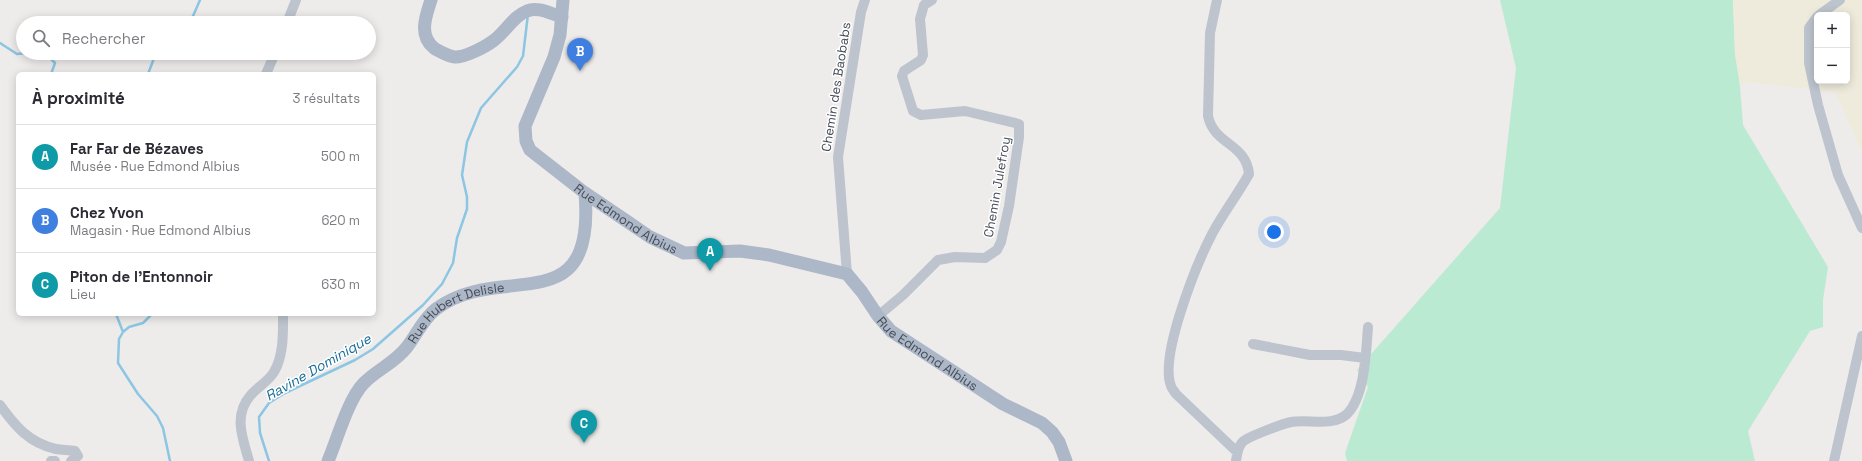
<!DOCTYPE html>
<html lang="fr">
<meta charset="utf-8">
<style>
:root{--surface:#fff;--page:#f7f7f7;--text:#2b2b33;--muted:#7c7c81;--line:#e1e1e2;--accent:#275bcc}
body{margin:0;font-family:"Space Grotesk",sans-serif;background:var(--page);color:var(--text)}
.controls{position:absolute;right:12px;top:12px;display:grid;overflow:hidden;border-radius:6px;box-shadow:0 2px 10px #0003}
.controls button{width:36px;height:36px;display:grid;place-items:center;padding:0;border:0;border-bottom:1px solid var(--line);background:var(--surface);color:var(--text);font:20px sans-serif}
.you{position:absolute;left:1274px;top:232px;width:14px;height:14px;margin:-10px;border:3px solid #fff;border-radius:50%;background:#1a73e8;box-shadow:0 0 0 6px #1a73e833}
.badge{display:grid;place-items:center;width:26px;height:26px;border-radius:50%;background:var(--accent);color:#fff;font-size:13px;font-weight:700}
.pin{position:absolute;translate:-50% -33px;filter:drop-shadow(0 1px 2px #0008)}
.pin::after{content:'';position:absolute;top:21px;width:14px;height:12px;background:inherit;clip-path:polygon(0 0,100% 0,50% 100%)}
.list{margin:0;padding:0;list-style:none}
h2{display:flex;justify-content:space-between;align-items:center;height:52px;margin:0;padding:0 16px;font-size:17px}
h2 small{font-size:13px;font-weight:400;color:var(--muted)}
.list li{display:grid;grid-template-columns:26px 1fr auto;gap:12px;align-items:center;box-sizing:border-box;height:64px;padding:0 16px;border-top:1px solid var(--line)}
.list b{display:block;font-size:15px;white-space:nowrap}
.list p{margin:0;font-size:13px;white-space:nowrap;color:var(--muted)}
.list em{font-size:13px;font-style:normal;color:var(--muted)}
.icon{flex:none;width:22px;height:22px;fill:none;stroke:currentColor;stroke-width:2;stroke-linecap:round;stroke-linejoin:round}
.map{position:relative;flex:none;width:1862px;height:461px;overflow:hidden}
.search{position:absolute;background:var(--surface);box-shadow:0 2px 10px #0003;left:16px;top:16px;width:360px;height:44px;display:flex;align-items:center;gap:10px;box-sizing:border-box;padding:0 14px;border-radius:22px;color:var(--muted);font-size:15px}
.panel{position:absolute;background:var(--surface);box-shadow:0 2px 10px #0003;left:16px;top:72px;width:360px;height:244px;border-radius:6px}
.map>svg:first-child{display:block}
</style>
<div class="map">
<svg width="1862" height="461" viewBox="0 0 1862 461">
<rect width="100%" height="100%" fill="#eeebeb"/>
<path fill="#bbead3" d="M1500,0H1733L1735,54L1738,61L1743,125L1828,267L1823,300V327L1810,331L1748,431L1755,461H1347L1345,453L1368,387L1357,370L1500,208L1516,68Z"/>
<path fill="#efebdc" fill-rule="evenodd" d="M1733,0H1862V152L1835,92L1746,82L1740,85L1735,55ZM1817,15H1847V81H1817Z"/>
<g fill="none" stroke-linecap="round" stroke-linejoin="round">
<path stroke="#8cc6e3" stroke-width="2.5" d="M187,23L193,16L200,0
M0,43L17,54L27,53
M45,53L55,63L51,74
M148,74L156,53
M116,314L123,332
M152,314L143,323L129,327L123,332L119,339L118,363L138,394L157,416L163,428L170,461
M269,461L260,433L259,417L269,403L285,393L355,360L373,349L423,305L442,284L453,263L457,238L467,209V197L462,175L467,142L481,108L517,67L523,56L528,14"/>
<path stroke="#bdc4cd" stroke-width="10" d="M1217,0L1210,33L1208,116C1214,145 1246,143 1249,174C1238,194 1223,213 1212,234C1197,263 1159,356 1171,386C1172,389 1174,391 1176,394L1237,452
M1819,15L1840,0
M1817,17L1809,28V63L1818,105L1838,175L1862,228
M287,23L296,0
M266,74L275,53
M847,274L838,157L861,12L865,0
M878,316L903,295L938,260L955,257L985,258L997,250L1001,242L1009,206L1019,137V124L965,111L921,115L913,111L902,76L904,71L921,60L923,55L920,19L924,5L932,0
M1253,344L1310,355H1341L1365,358
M0,405C15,426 29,443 56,449C62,450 69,450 75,451L78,456L71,461
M51,461H55
M249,461C243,439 233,416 250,396C257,387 268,382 274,372C284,355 283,332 283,314
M1236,461C1237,454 1238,444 1245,440C1253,435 1282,424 1291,422C1309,419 1333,427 1347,414C1365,396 1366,352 1368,327
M1834,461L1862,336"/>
<g stroke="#acb7c8" stroke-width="13">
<path d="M431,0C426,16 418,35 434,48C438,51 449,56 454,57C464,58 485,47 493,41C505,33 513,16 527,11C538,6 551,14 562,17"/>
<path id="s1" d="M563,0L560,35L554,57L525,126L526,141L530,150L585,193L628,222L650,237L684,253L740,251L769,255L847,274L862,292L878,316L891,331L1003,404L1042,423L1052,432L1059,442L1066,461"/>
<path id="s2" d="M328,461C337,440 348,400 363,384C376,370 395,363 407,347C417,334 423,319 436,309C502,260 596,325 585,193"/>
</g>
</g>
<g text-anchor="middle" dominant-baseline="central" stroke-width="3" stroke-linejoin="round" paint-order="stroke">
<g font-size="13" fill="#454c57" stroke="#fff">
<text transform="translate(836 87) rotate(-81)">Chemin des Baobabs</text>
<text transform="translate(997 187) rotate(-80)">Chemin Julefroy</text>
<text stroke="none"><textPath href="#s1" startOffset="276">Rue Edmond Albius</textPath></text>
<text stroke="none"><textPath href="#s2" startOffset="206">Rue Hubert Delisle</textPath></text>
<text stroke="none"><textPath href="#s1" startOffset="624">Rue Edmond Albius</textPath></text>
</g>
<g font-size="14" font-style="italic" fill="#176d98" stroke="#fff">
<text transform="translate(318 367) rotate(-30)">Ravine Dominique</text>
</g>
</g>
</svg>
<div class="controls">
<button>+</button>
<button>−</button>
</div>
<div class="you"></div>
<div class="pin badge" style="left:710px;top:271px;background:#0f9aa8">A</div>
<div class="pin badge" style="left:580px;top:71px;background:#3f7fe0">B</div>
<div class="pin badge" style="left:584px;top:443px;background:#0f9aa8">C</div>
<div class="search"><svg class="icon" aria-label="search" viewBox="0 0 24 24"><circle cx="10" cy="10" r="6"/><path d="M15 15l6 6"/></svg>Rechercher</div>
<section class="panel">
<h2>À proximité<small>3 résultats</small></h2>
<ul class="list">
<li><span class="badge" style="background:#0f9aa8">A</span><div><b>Far Far de Bézaves</b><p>Musée · Rue Edmond Albius</p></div><em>500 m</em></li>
<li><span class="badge" style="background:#3f7fe0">B</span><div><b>Chez Yvon</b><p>Magasin · Rue Edmond Albius</p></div><em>620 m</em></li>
<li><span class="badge" style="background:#0f9aa8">C</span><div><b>Piton de l'Entonnoir</b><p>Lieu</p></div><em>630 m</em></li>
</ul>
</section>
</div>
